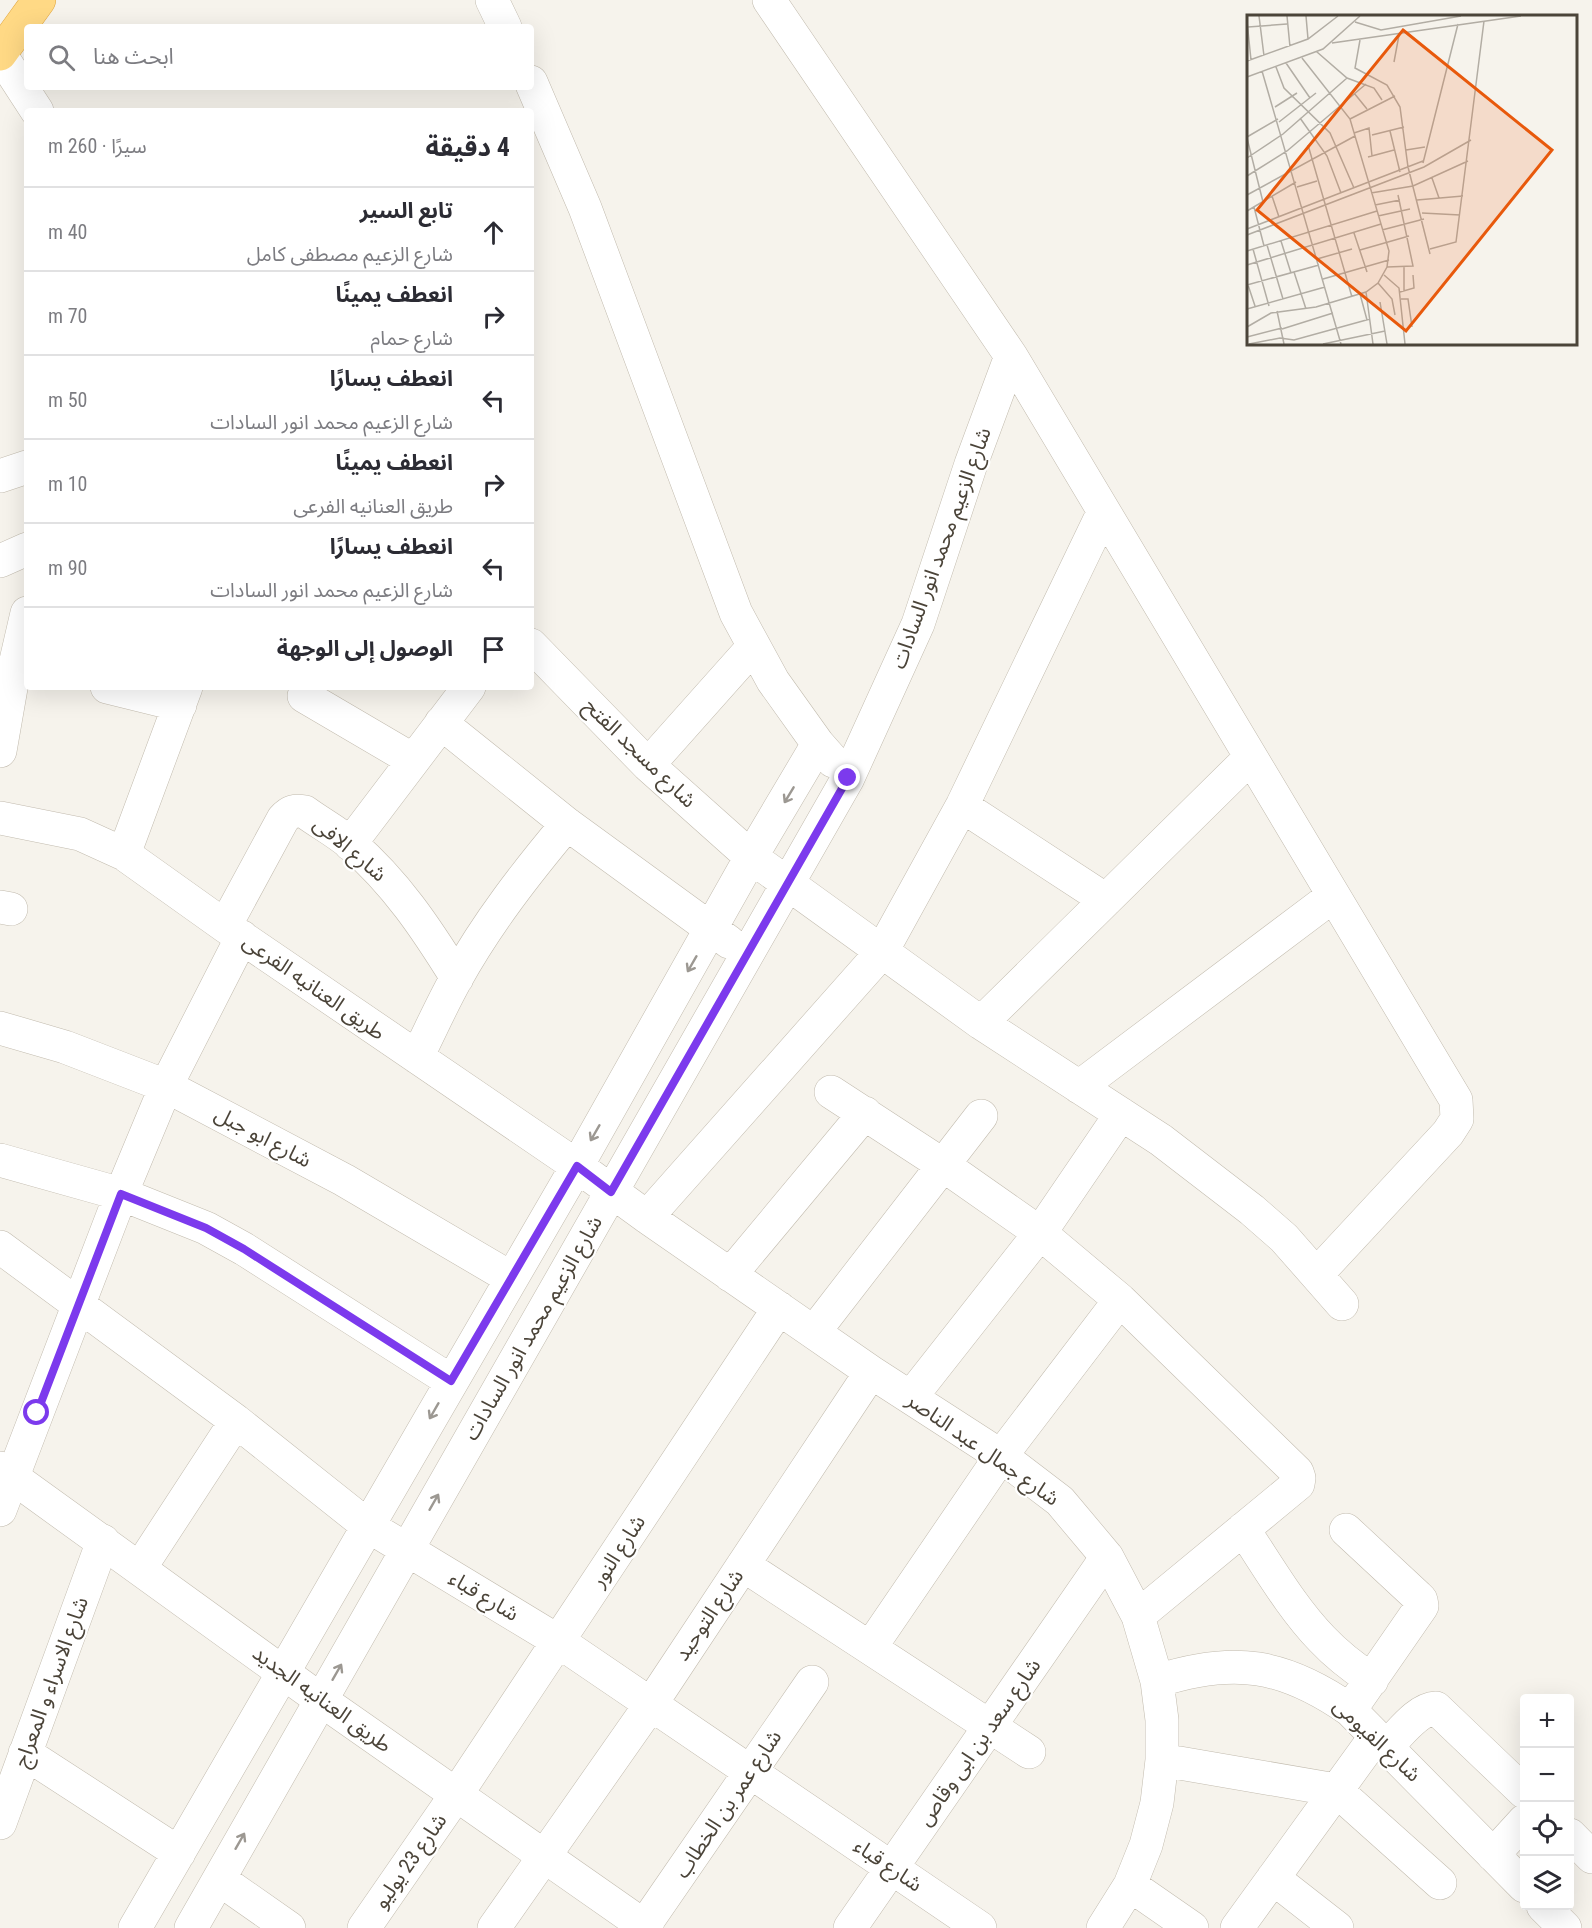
<!DOCTYPE html>
<html lang="ar">
<meta charset="utf-8">
<style>
:root{--surface:#fff;--page:#f2f2f3;--text:#2b2b33;--muted:#7c7c81;--line:#e1e1e2}
body{margin:0;font-family:"Roboto Condensed","Noto Sans Arabic",sans-serif;background:var(--page);color:var(--text);direction:rtl}
.controls{position:absolute;right:18px;bottom:18px;display:grid;overflow:hidden;border-radius:6px;box-shadow:0 6px 24px #0002}
.controls button{width:54px;height:54px;display:grid;place-items:center;padding:0;border:0;border-bottom:2px solid var(--line);background:var(--surface);color:var(--text);font:30px sans-serif}
.stop{position:absolute;width:18px;height:18px;margin:-14px;border:4px solid #7c3aed;border-radius:50%;background:#fff}
.stop.end{background:#7c3aed;border-color:#fff;box-shadow:0 2px 6px #0008}
.list{margin:0;padding:0;list-style:none}
h2{display:flex;justify-content:space-between;align-items:center;height:78px;margin:0;padding:0 24px;font-size:26px}
h2 small{font-size:20px;font-weight:400;color:var(--muted)}
.list li{display:grid;grid-template-columns:39px 1fr auto;gap:18px;align-items:center;box-sizing:border-box;height:84px;padding:0 24px;border-top:2px solid var(--line)}
.list b{display:block;font-size:22px;white-space:nowrap}
.list p{margin:0;font-size:20px;white-space:nowrap;color:var(--muted)}
.list em{font-size:20px;font-style:normal;color:var(--muted)}
.icon{flex:none;width:33px;height:33px;fill:none;stroke:currentColor;stroke-width:2;stroke-linecap:round;stroke-linejoin:round}
.map{position:relative;flex:none;width:1592px;height:1928px;overflow:hidden;direction:ltr}
.search{position:absolute;background:var(--surface);box-shadow:0 6px 24px #0002;left:24px;top:24px;width:510px;height:66px;display:flex;align-items:center;gap:15px;box-sizing:border-box;padding:0 21px;border-radius:6px;color:var(--muted);font-size:22px}
.panel{position:absolute;background:var(--surface);box-shadow:0 6px 24px #0002;left:24px;top:108px;width:510px;height:582px;border-radius:6px;direction:rtl}
.map>svg:first-child{display:block}
</style>
<div class="map">
<svg width="1592" height="1928" viewBox="0 0 1592 1928">
<rect width="100%" height="100%" fill="#f6f3ec"/>
<g fill="none" stroke-linecap="round" stroke-linejoin="round">
<defs>
<path id="minor" d="M492,0L505,27
M769,0L1011,356L1456,1100L1457,1119L1448,1133L1317,1274
M0,54L37,111
M531,82L585,208L736,613L773,681L818,744L833,761
M0,476L27,467
M0,561L27,549
M531,645L648,765L751,857L981,1023L1161,1140L1252,1210L1284,1238L1342,1304
M107,687L180,705
M304,696L413,760
M441,723L567,824L729,942
M0,751L15,665L27,613
M648,765L754,646
M962,806L1106,900
M0,818L80,834L124,854L225,926L577,1166L647,1217L871,1372L1001,1456L1060,1501L1107,1557L1138,1616L1157,1681L1162,1720V1760L1157,1803L1146,1845L1130,1885L1103,1928
M350,844L469,687
M124,854L186,687
M0,907L11,909
M225,926L283,819C290,811 295,810 305,812C320,823 337,832 351,844C396,883 426,928 457,978
M981,1023L1250,758
M0,1028L65,1047L166,1086L344,1180L511,1278
M417,1057C430,1031 442,1004 456,979C487,923 526,873 567,824
M1079,1087L1333,896
M831,1092L943,1165L1040,1233L1120,1300L1297,1472L1299,1478L1298,1484L1138,1616
M0,1160L121,1194L206,1228L244,1249L451,1381
M647,1217L881,953L962,806L1103,513
M0,1247L236,1421L368,1526L558,1641L980,1928
M730,1275L865,1113
M814,1332L981,1116
M911,1397L1040,1233L1121,1114
M0,1510L121,1194L166,1086L242,937
M1243,1529C1268,1566 1291,1607 1322,1639C1337,1655 1354,1668 1372,1680
M1346,1530L1417,1596L1421,1600L1422,1606L1350,1710
M743,1565L1029,1752
M140,1568L236,1421
M870,1648L1001,1456L1120,1300
M1157,1681C1234,1656 1284,1664 1350,1710L1524,1886
M1387,1746C1400,1734 1417,1709 1436,1708L1524,1792
M25,1753L179,1853
M1162,1760L1336,1790L1440,1883
M0,1823L103,1541
M1570,1835L1592,1857
M1493,1855L1524,1821
M1273,1878L1337,1928
M219,1879L289,1928
M1130,1885L1192,1928
M1543,1906L1565,1928
M644,1926L812,1682
M135,1928L577,1166L751,857L818,744
M191,1928L848,778L918,624L971,464L1011,356
M364,1928L456,1795L779,1308
M494,1928L651,1704L871,1372
M850,1928L1107,1557
M1237,1928L1376,1736"/>
<path id="tertiary" d="M0,1468L321,1700L647,1928"/>
<path id="trunk" d="M0,54L39,0"/>
</defs>
<use href="#minor" stroke="#c2bbae" stroke-width="34"/>
<use href="#tertiary" stroke="#c2bbae" stroke-width="34"/>
<use href="#trunk" stroke="#e0a43c" stroke-width="34"/>
<use href="#minor" stroke="#fff" stroke-width="33"/>
<use href="#tertiary" stroke="#fff" stroke-width="33"/>
<use href="#trunk" stroke="#ffd985" stroke-width="33"/>
</g>
<defs><path id="oneway-shaft" d="M-6 0H5M1.5-3L5.5 0L1.5 3" fill="none" stroke-width="1.6" stroke-linecap="round" stroke-linejoin="round" transform="scale(1.5)"/></defs>
<g stroke="#9c9892">
<use href="#oneway-shaft" transform="translate(789 795) rotate(121)"/>
<use href="#oneway-shaft" transform="translate(692 964) rotate(120)"/>
<use href="#oneway-shaft" transform="translate(595 1133) rotate(120)"/>
<use href="#oneway-shaft" transform="translate(434 1411) rotate(120)"/>
<use href="#oneway-shaft" transform="translate(434 1502) rotate(-60)"/>
<use href="#oneway-shaft" transform="translate(337 1672) rotate(-60)"/>
<use href="#oneway-shaft" transform="translate(240 1841) rotate(-60)"/>
</g>
<g fill="none" stroke-linecap="round" stroke-linejoin="round">
<path stroke="#7c3aed" stroke-width="8" d="M37,1413L121,1194L206,1228L244,1249L451,1381L577,1166L611,1192L848,778"/>
</g>
<g text-anchor="middle" dominant-baseline="central" stroke-width="4.5" stroke-linejoin="round" paint-order="stroke">
<g font-size="21" fill="#4b4439" stroke="#fff">
<text transform="translate(941 548) rotate(-70)">شارع الزعيم محمد انور السادات</text>
<text transform="translate(640 753) rotate(44)">شارع مسجد الفتح</text>
<text transform="translate(350 849) rotate(40)">شارع الافى</text>
<text transform="translate(314 987) rotate(35)">طريق العنانيه الفرعى</text>
<text transform="translate(263 1137) rotate(28)">شارع ابو جبل</text>
<text transform="translate(533 1328) rotate(-60)">شارع الزعيم محمد انور السادات</text>
<text transform="translate(983 1449) rotate(35)">شارع جمال عبد الناصر</text>
<text transform="translate(618 1551) rotate(-57)">شارع النور</text>
<text transform="translate(484 1596) rotate(31)">شارع قباء</text>
<text transform="translate(709 1615) rotate(-56)">شارع التوحيد</text>
<text transform="translate(51 1682) rotate(-70)">شارع الاسراء و المعراج</text>
<text transform="translate(322 1699) rotate(36)">طريق العنانيه الجديد</text>
<text transform="translate(1377 1740) rotate(43)">شارع الفيومى</text>
<text transform="translate(979 1742) rotate(-55)">شارع سعد بن ابى وقاص</text>
<text transform="translate(728 1804) rotate(-56)">شارع عمر بن الخطاب</text>
<text transform="translate(410 1861) rotate(-55)">شارع 23 يوليو</text>
<text transform="translate(888 1865) rotate(34)">شارع قباء</text>
</g>
</g>
<g transform="translate(1247 15)">
<rect width="330" height="330" fill="#f6f3ec"/>
<path fill="none" stroke="#b2ada4" stroke-width="1.5" d="M12,1L17,41M40,1L43,32M59,1L61,24M0,6L4,45M108,7L134,15L214,1M1,12L40,9M113,25L108,53L140,70L153,92L161,152L183,239M85,28L274,1M70,37L100,63L127,73L135,85M0,46L61,24L91,1M147,47L152,20M39,48L63,83M29,52L37,73L83,118L107,173M15,56L94,329M0,62L76,34L113,1M107,78L120,94M28,92L50,78M53,103L80,141L94,178M103,104L148,81M32,107L69,78M143,116L153,157M107,118L122,113L125,141M125,120L157,112M0,122L31,104M0,123L16,187M61,130L105,282M159,135L178,132M121,142L147,135M0,143L36,119L100,63M176,148L211,9M0,161L40,136L119,69M185,163L192,183M50,172L70,166M124,178L166,171L221,146M0,180L108,121M25,181L32,202M170,185L216,181M128,190L153,185M7,192L17,231M0,196L49,167M175,198L213,200M131,201L163,194M0,214L176,146M135,215L177,204M107,218L120,257M0,220L177,152L224,125M34,226L44,258M20,230L36,284M6,234L22,291M183,234L209,227L237,6M113,235L162,221M0,236L130,196M70,244L105,234M0,250L134,209M140,252L166,251L151,180M157,252V276M47,257L59,294M137,260L152,273L158,329M76,264L142,245M131,268L145,284L148,300M0,270L72,250M1,270L8,291M119,277L126,329M153,277L167,273L166,260M113,279L120,305M154,284H161L165,312M133,287L140,329M0,294L78,272M30,296L37,329M0,312L24,298L69,292L119,277L131,268L140,252L142,236L103,104L55,43M35,314L86,298M0,322L35,313M2,329L33,323L47,325L123,304M76,329L138,316"/>
<path fill="#e8590c" fill-opacity="0.15" stroke="#e8590c" stroke-width="3" d="M156,15L305,135L159,316L10,195Z"/>
<rect width="330" height="330" fill="none" stroke="#4b4439" stroke-width="3"/>
</g>
</svg>
<div class="controls">
<button>+</button>
<button>−</button>
<button><svg class="icon" aria-label="locate" viewBox="0 0 24 24"><circle cx="12" cy="12" r="6"/><path d="M12 2v4M12 18v4M2 12h4M18 12h4"/></svg></button>
<button><svg class="icon" aria-label="layers" viewBox="0 0 24 24"><path d="M12 4l9 5-9 5-9-5zM3 14l9 5 9-5"/></svg></button>
</div>
<div class="stop" style="left:37px;top:1413px"></div>
<div class="stop end" style="left:848px;top:778px"></div>
<div class="search"><svg class="icon" aria-label="search" viewBox="0 0 24 24"><circle cx="10" cy="10" r="6"/><path d="M15 15l6 6"/></svg>ابحث هنا</div>
<section class="panel">
<h2>4 دقيقة<small>سيرًا · 260 m</small></h2>
<ul class="list">
<li><svg class="icon" aria-label="ahead" viewBox="0 0 24 24"><path d="M12 20V5M6 11l6-6 6 6"/></svg><div><b>تابع السير</b><p>شارع الزعيم مصطفى كامل</p></div><em>40 m</em></li>
<li><svg class="icon" aria-label="right" viewBox="0 0 24 24"><path d="M7 20v-9h11M14 6l5 5-5 5"/></svg><div><b>انعطف يمينًا</b><p>شارع حمام</p></div><em>70 m</em></li>
<li><svg class="icon" aria-label="left" viewBox="0 0 24 24"><path d="M17 20v-9H6M10 6l-5 5 5 5"/></svg><div><b>انعطف يسارًا</b><p>شارع الزعيم محمد انور السادات</p></div><em>50 m</em></li>
<li><svg class="icon" aria-label="right" viewBox="0 0 24 24"><path d="M7 20v-9h11M14 6l5 5-5 5"/></svg><div><b>انعطف يمينًا</b><p>طريق العنانيه الفرعى</p></div><em>10 m</em></li>
<li><svg class="icon" aria-label="left" viewBox="0 0 24 24"><path d="M17 20v-9H6M10 6l-5 5 5 5"/></svg><div><b>انعطف يسارًا</b><p>شارع الزعيم محمد انور السادات</p></div><em>90 m</em></li>
<li><svg class="icon" aria-label="arrive" viewBox="0 0 24 24"><path d="M6 21V4h12l-3 4 3 4H6"/></svg><div><b>الوصول إلى الوجهة</b></div></li>
</ul>
</section>
</div>
